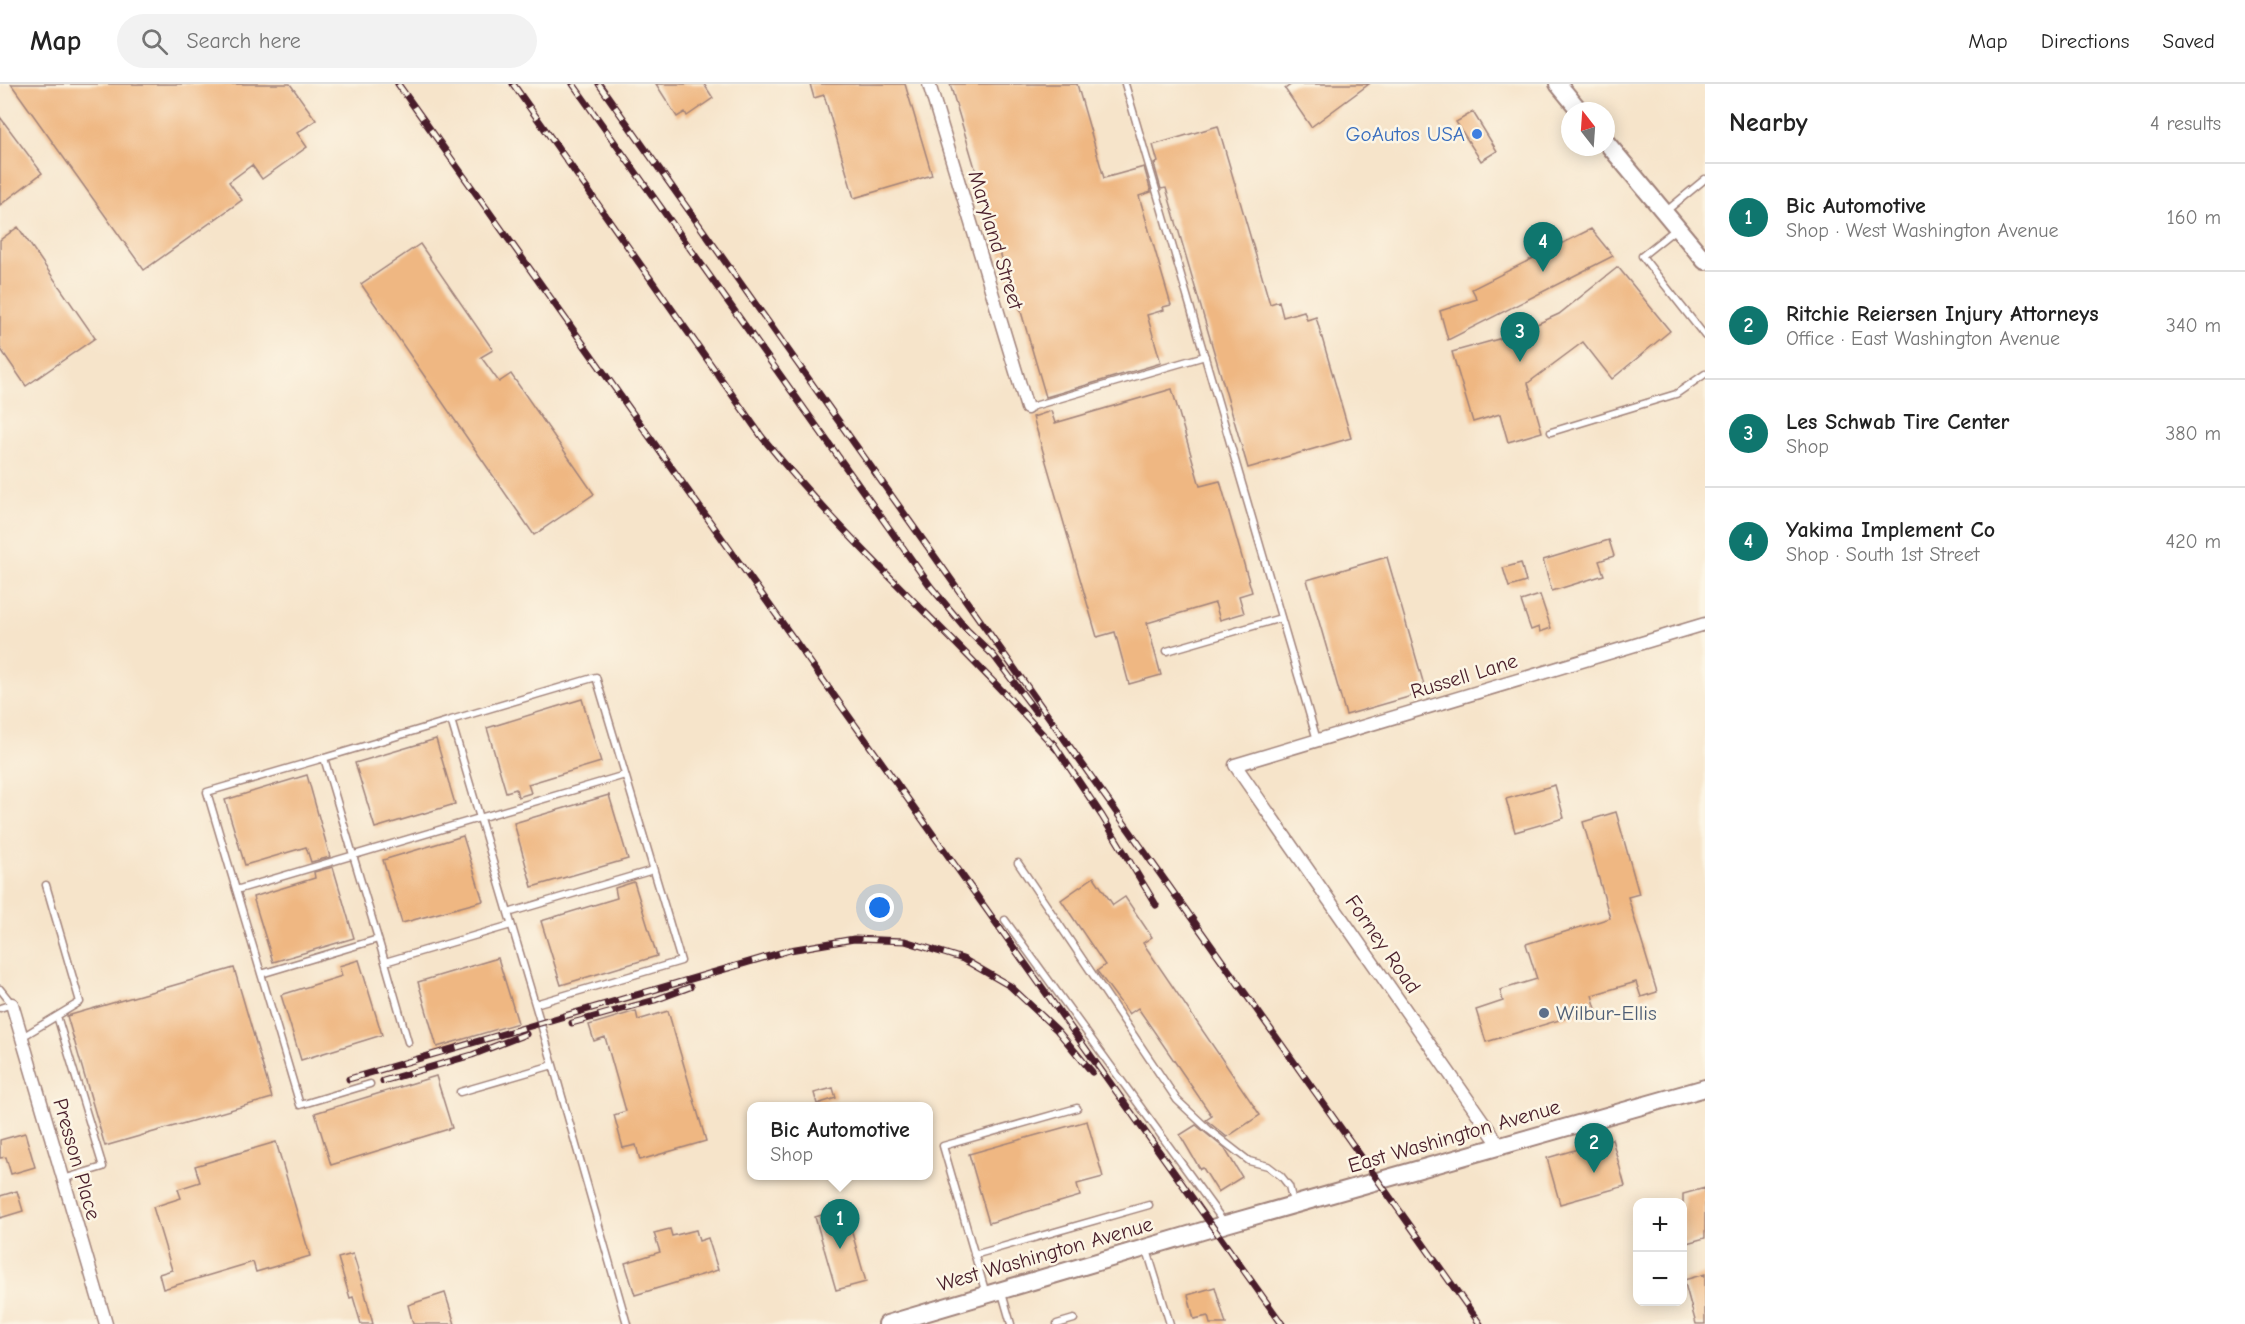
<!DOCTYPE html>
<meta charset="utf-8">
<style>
:root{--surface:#fff;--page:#f2f2f2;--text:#222;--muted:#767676;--line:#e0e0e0;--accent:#0f766e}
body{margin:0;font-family:"Comic Neue",sans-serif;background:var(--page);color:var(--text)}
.controls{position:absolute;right:18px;bottom:18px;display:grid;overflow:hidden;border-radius:12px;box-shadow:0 3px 15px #0003}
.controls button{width:54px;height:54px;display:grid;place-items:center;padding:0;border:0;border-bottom:2px solid var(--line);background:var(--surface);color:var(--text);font:30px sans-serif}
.compass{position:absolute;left:1561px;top:18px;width:54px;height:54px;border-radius:50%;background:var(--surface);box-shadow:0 3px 15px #0003;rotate:343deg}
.you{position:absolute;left:880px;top:824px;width:21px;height:21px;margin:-15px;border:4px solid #fff;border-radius:50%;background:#1a73e8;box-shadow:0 0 0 9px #1a73e833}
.badge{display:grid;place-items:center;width:39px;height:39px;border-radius:50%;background:var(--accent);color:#fff;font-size:20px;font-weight:700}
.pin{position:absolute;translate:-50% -50px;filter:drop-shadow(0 2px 3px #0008)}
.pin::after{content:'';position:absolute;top:32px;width:21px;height:18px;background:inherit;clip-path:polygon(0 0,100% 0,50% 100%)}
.popup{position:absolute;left:747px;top:1018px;width:186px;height:78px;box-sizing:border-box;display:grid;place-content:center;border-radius:12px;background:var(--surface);filter:drop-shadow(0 2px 4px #0005);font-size:20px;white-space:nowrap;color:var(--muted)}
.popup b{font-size:22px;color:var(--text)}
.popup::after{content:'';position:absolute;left:50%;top:100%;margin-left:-12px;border:12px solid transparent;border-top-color:var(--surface)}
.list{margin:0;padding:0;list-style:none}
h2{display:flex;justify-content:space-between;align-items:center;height:78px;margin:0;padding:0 24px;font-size:26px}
h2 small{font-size:20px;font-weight:400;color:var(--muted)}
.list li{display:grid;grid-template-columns:39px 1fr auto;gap:18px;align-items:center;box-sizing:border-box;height:108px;padding:0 24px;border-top:2px solid var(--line)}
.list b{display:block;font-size:22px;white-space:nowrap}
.list p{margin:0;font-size:20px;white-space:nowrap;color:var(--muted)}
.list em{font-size:20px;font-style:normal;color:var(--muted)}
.icon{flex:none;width:33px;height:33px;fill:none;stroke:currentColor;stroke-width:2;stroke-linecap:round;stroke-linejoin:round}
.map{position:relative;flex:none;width:1705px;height:1240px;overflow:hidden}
header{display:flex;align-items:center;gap:36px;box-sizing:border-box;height:84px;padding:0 30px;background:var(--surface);border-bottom:2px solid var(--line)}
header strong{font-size:28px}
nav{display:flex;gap:33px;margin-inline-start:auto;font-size:21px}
.search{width:420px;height:54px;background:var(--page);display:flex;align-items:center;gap:15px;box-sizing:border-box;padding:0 21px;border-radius:33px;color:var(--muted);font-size:22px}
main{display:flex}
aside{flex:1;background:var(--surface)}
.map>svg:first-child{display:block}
</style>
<header>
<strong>Map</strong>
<div class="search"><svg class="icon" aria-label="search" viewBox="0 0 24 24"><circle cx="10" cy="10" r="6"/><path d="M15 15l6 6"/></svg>Search here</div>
<nav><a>Map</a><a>Directions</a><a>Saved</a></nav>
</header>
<main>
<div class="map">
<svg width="1705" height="1240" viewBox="0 0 1705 1240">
<rect width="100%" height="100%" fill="#fcf5e5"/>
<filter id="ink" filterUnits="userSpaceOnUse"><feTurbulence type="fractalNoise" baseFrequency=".0167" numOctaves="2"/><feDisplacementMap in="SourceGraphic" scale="12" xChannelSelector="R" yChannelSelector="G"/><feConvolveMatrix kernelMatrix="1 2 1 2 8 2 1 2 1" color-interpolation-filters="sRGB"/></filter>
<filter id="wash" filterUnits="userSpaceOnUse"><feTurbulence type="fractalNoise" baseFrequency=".008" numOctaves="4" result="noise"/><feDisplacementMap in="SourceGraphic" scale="24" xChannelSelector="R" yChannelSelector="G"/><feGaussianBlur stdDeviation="1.35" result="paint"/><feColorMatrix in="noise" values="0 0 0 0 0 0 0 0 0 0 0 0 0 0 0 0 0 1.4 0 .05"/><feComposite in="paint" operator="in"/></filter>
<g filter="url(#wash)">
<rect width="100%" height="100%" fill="#f6e4ca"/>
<g id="blocks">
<path fill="#efb782" d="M11,0H290L316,36L297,49L307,63L262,95L252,81L229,98L242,116L144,186Z
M656,0H704L713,14L687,32L685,28L677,33Z
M810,0H905L932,91L854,114L824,11L814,14Z
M950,0H1077L1104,94L1144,83L1151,108L1139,112L1171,221L1163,223L1164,226L1147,231L1161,279L1046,313L1017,214L1014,215Z
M1292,0H1369L1311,43L1285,5Z
M1473,28L1497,67L1481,77L1456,38Z
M0,33L42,89L0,121Z
M1218,42L1270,220L1279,217L1283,233L1304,227L1307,236L1316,233L1351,354L1248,384L1166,104L1161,105L1154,80L1158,78L1153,61Z
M18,143L95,254L26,302L0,264V156Z
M1591,145L1613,172L1448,256L1440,227L1477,215L1472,205Z
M420,160L493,266L481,273L499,298L511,290L594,410L534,451L361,200Z
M1618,183L1670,247L1612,295L1583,258L1528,299L1542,348L1508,358L1500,330L1473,338L1452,268L1513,251L1559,230Z
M1172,305L1200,402L1220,397L1252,508L1239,512L1244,529L1220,536L1215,519L1147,539L1161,591L1129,600L1115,548L1097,553L1033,333L1051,327L1055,339Z
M1609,456L1614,472L1599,477L1604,491L1552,507L1543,476Z
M1387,473L1426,608L1346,631L1307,496Z
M1521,479L1526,498L1509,503L1503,484Z
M1540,511L1551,544L1540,548L1539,543L1531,546L1521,517Z
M582,615L601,678L528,700L531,709L518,713L516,705L506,708L487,644Z
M436,655L455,720L375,744L355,679Z
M307,691L330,773L311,778L306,763L245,781L225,716Z
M1555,701L1564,734L1515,748L1506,715Z
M609,711L628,775L532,803L514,739Z
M1616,728L1639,810L1628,813L1657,908L1641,913L1636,898L1592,911L1596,925L1486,958L1476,926L1503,917L1500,906L1537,895L1526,860L1610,834L1583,738Z
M463,752L483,817L402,839L383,776Z
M333,783L354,854L273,878L253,813L315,794L314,788Z
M1094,793L1113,821L1125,813L1152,853L1143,859L1260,1031L1227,1053L1206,1036L1212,1032L1138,924L1129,930L1097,887L1105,881L1061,816Z
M634,798L657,872L561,901L541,837L617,814L615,804Z
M498,874L518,939L437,963L418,898Z
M359,876L382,951L301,976L281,911L342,892L339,882Z
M234,884L272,1014L105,1062L67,932Z
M636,927L638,936L668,927L706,1057L640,1076L636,1061L623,1064L614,1031L626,1027L605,953L594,957L589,941Z
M436,992L452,1044L331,1081L315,1029Z
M833,1004L836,1014L817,1020L814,1009Z
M1087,1037L1103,1093L1077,1100L1080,1112L989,1139L969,1070Z
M1196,1041L1225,1065L1242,1093L1218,1108L1203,1084L1200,1085L1180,1051Z
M25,1049L35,1083L11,1090L6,1073L0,1074V1056Z
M1612,1055L1625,1102L1560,1120L1547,1074Z
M276,1058L310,1172L256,1188L253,1178L163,1205L159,1190L172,1186L153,1123L181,1114L178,1105L200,1098L195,1082Z
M1705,1104V1154L1683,1160V1110Z
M17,1107L23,1127L0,1134V1112Z
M845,1124L866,1198L836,1206L815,1133Z
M670,1145L672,1152L696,1146L699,1157L708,1154L718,1186L635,1211L625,1179L660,1168L654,1149Z
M353,1170L365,1209L373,1240H361L353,1213L350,1214L338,1174Z
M1705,1190V1240H1696L1684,1196Z
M1215,1203L1226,1240H1210L1208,1232L1194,1235L1188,1211Z
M445,1209L455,1240H413L408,1221Z"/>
</g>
</g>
<g filter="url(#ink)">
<use href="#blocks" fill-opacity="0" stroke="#a0827a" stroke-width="1.5"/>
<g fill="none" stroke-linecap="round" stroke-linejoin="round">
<defs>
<path id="lane" d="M1125,0L1317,656
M1665,128L1705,95
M1677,144L1642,172L1705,252
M1027,324L1205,272
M1551,348L1676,310L1705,290
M1167,567L1281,534
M324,674L451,636
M1018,779L1177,1016L1209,1046L1249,1077L1268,1082L1281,1092L1289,1102L1293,1118
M236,806L625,691
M508,829L653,786
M1005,836L1224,1138
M261,890L378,855
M0,905L12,920L0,924
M535,920L681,877L596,593L451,636L553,981
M57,932L103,1083L63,1095
M22,953L80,918L46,801
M408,958L385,878L511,841
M370,1000L300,1021L207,708L324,674L385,878
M460,1008L553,981L627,1240
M1147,1166L1170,1240
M974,1171L1149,1121
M1002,1209L1011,1240
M986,1210L943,1062L1077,1024
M1057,1240L1074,1235"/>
<path id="street" d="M929,0L1027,324
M12,920L106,1240
M1500,1062L1235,681L1705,540"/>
<path id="secondary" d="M1558,0L1580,27
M1606,58L1705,177
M887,1240L1226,1140L1705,1004"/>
</defs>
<use href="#lane" stroke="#a0827a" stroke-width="9"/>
<use href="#street" stroke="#a0827a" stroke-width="15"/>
<use href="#secondary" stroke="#a0827a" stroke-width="20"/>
<use href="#lane" stroke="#fff" stroke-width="6"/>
<use href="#street" stroke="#fff" stroke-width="12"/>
<use href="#secondary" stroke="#fff" stroke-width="16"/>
<defs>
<path id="rail" d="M398,0L1282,1240
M513,0L762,353C852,464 962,559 1057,666
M573,0L931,503L967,546L994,572L1036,628
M599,0L1480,1240
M1053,659L1102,732L1156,821
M572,939L655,916L690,903
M349,995L790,866L854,855L905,857L963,875L1010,902L1057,946L1092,988
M383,997L472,971L526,950"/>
</defs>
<use href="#rail" stroke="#4a1f2b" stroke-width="7"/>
<use href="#rail" stroke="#fcf5e5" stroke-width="4.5" stroke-dasharray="14" stroke-linecap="butt"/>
</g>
</g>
<circle fill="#3f7fe0" stroke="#fcf5e5" stroke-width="2" cx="1477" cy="50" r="6"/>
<circle fill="#5c6f8a" stroke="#fcf5e5" stroke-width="2" cx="1544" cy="929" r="6"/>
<g text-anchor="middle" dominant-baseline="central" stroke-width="5" stroke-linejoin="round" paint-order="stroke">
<g font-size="21" fill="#366cbe" stroke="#fcf5e5" text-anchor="end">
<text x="1465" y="50">GoAutos USA</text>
</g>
<g font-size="21" fill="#4a1f2b" stroke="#fcf5e5">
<text transform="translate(996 156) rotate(73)">Maryland Street</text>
<text transform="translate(1464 592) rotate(-17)">Russell Lane</text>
<text transform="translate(1383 860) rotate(55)">Forney Road</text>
<text transform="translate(1454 1052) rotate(-16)">East Washington Avenue</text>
<text transform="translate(77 1075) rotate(74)">Presson Place</text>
<text transform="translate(1045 1170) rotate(-16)">West Washington Avenue</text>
</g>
<g font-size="21" fill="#4e5e75" stroke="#fcf5e5" text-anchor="start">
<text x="1556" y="929">Wilbur-Ellis</text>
</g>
</g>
</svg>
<div class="controls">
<button>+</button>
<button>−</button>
</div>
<svg class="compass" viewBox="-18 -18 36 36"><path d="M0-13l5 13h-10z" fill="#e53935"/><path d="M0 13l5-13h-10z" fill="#767676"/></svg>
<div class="you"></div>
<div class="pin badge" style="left:840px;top:1165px">1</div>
<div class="popup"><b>Bic Automotive</b>Shop</div>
<div class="pin badge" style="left:1594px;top:1089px">2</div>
<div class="pin badge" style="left:1520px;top:278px">3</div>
<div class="pin badge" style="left:1543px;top:188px">4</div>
</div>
<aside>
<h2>Nearby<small>4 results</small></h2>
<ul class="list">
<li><span class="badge">1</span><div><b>Bic Automotive</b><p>Shop · West Washington Avenue</p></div><em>160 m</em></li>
<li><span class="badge">2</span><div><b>Ritchie Reiersen Injury Attorneys</b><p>Office · East Washington Avenue</p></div><em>340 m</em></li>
<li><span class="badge">3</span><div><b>Les Schwab Tire Center</b><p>Shop</p></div><em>380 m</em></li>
<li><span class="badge">4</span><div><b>Yakima Implement Co</b><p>Shop · South 1st Street</p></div><em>420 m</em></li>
</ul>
</aside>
</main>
